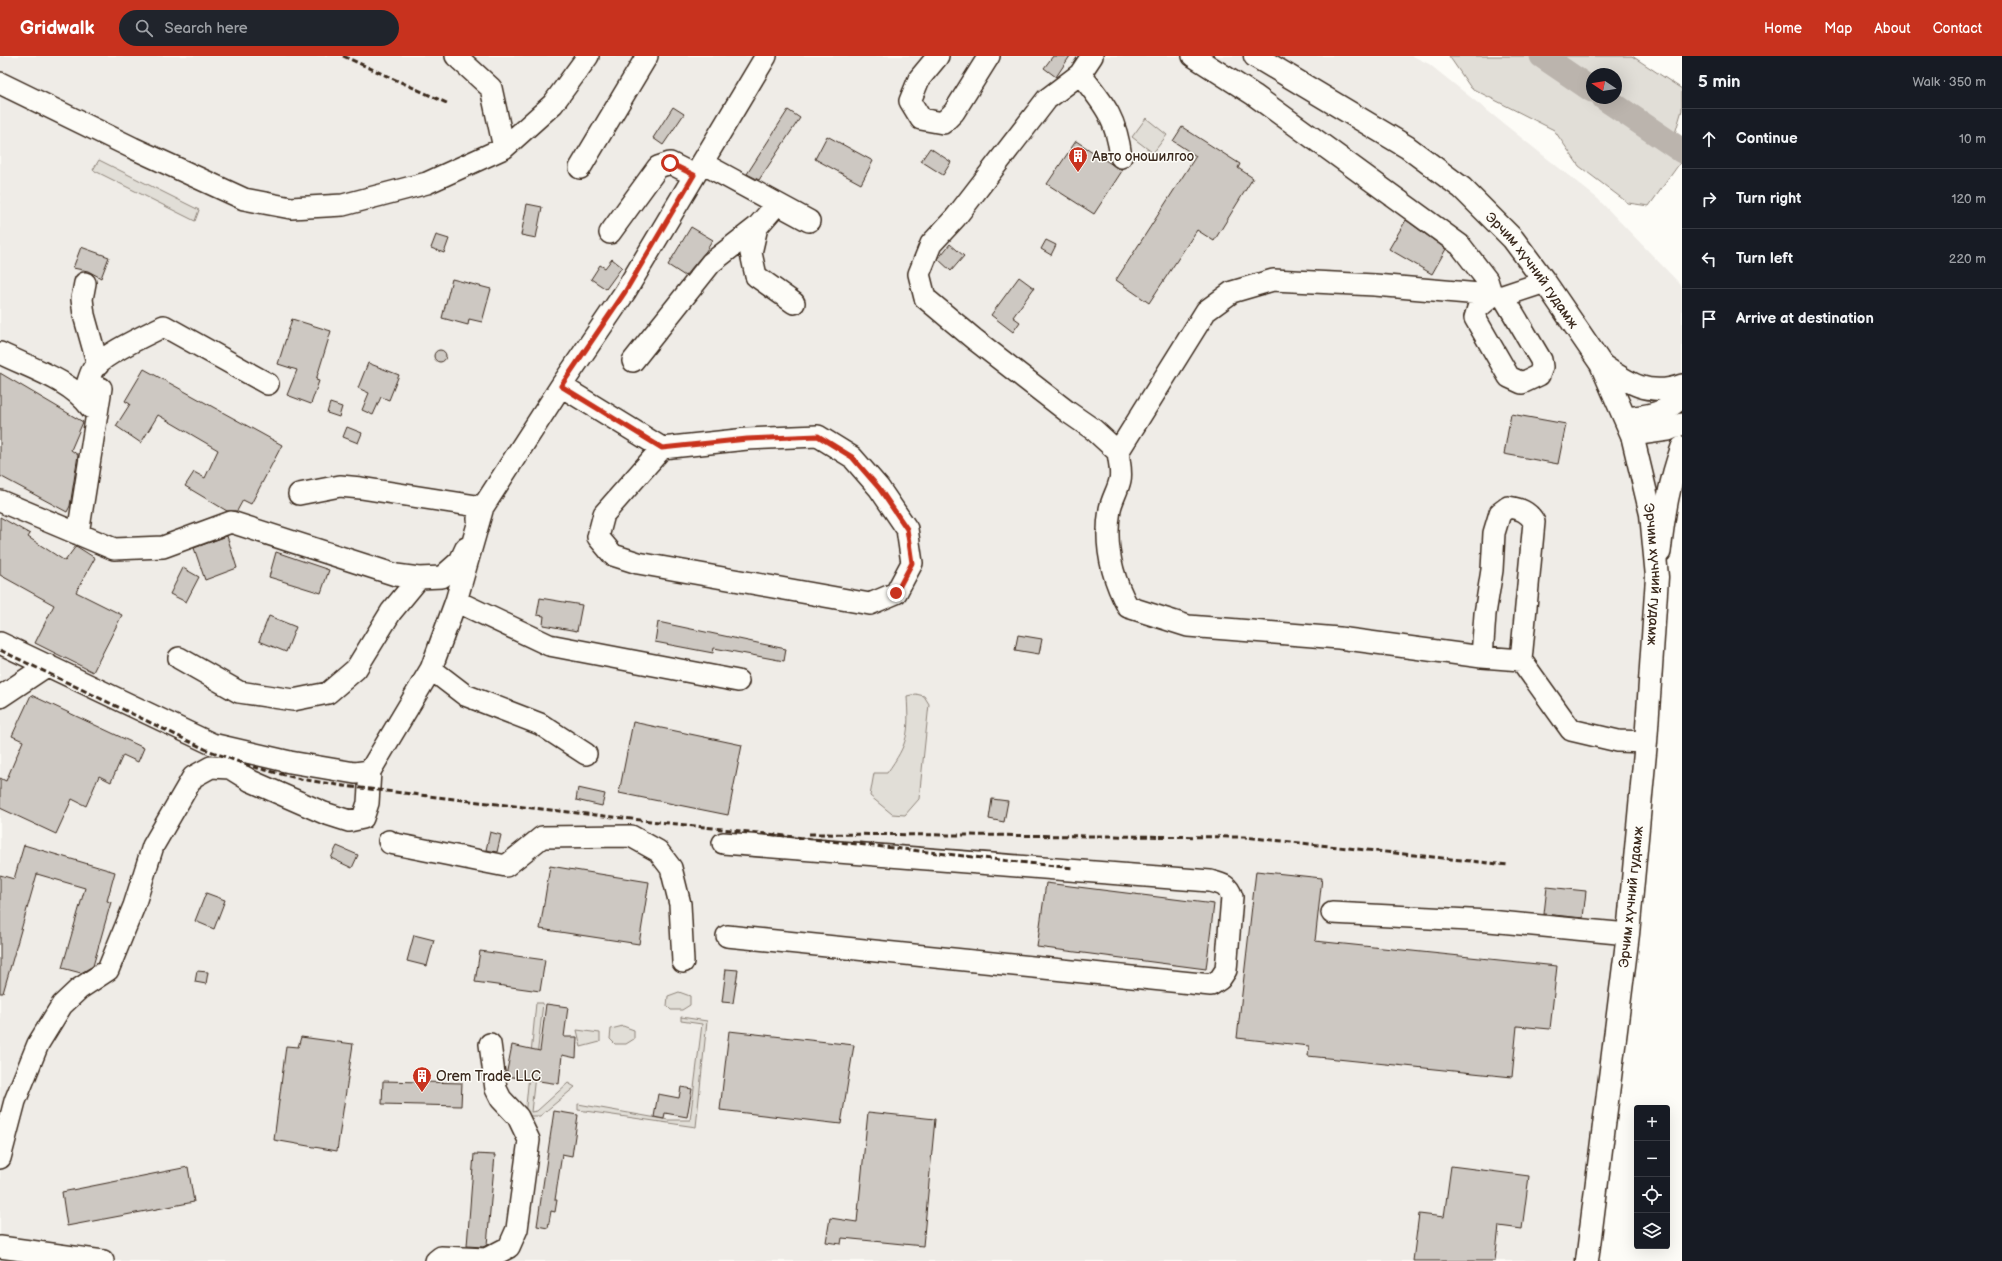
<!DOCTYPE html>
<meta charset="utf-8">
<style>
:root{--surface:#171b24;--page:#20242c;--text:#f1f3f6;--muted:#9ea1a6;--line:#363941;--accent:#c8321e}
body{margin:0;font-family:"Balsamiq Sans",sans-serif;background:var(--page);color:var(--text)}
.controls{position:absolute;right:12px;bottom:12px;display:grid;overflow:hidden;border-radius:4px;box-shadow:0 4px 16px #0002}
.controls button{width:36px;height:36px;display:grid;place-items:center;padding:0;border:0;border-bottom:1px solid var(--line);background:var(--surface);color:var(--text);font:20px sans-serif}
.compass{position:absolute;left:1586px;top:12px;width:36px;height:36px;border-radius:50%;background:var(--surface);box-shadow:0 4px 16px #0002;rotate:282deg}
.stop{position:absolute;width:12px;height:12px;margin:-9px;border:3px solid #c8321e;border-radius:50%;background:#fff}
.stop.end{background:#c8321e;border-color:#fff;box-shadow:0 1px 4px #0008}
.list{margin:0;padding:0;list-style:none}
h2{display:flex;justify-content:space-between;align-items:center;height:52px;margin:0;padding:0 16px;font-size:17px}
h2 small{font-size:13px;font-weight:400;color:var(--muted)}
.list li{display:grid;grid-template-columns:26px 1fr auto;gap:12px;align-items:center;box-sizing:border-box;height:60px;padding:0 16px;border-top:1px solid var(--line)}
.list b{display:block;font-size:15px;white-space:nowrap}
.list em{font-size:13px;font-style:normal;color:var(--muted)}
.icon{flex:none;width:22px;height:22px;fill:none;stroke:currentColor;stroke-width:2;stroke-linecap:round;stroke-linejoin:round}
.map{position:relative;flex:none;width:1682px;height:1205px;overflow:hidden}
header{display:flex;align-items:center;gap:24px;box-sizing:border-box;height:56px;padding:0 20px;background:var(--accent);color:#fff}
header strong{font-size:19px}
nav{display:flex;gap:22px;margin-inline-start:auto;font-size:14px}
.search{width:280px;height:36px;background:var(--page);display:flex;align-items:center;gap:10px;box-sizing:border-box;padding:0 14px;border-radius:22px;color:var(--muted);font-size:15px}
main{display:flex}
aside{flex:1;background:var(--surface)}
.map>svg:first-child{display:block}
</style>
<header>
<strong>Gridwalk</strong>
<div class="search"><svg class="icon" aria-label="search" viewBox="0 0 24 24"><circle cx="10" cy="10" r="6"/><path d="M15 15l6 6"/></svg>Search here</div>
<nav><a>Home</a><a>Map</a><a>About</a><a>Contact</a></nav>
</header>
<main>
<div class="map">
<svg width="1682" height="1205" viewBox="0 0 1682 1205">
<rect width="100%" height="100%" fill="#fdfcf7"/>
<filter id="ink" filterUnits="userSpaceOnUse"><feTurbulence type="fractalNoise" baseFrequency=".025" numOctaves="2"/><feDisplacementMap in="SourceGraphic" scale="8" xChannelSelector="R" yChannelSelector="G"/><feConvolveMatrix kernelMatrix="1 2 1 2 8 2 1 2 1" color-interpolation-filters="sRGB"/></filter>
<g filter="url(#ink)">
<path fill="#efece7" d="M0,0H1413L1429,8L1598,143L1682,230V316L1577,1205H0Z"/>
<path fill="#e1ded7" stroke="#8e847a" d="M1449,0H1539L1592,36V42H1601L1632,63L1682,104L1649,150L1628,147L1579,110L1554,74L1471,32Z
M1558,0H1632L1682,33V54L1674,81L1616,41V18H1592V24Z
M1146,62L1167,79L1153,97L1132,81Z
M99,104L199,154L195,165L93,114Z
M916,638L924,640L929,648L919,743L905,759L892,758L870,740L874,717H887C909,686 909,678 907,640Z
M679,936L690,940V949L682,954H671L667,950L668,940Z
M536,947H543L531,1056L537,1055L568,1027L575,1031L540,1060H525Z
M681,961L707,965L696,1071L578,1054V1048L668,1064H690L702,968L681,965Z
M623,970L634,974V983L626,988H615L610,983L611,973Z
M577,974L600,977V986L581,991Z"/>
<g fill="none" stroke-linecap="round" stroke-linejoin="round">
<path stroke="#bbb4ad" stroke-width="25" d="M1542,0L1592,34
M1604,42L1682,95"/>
</g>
<path fill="#cdc8c2" stroke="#3b2a1e" d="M1053,0H1070L1056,21L1044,12Z
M673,51L684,58L663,89L653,82Z
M788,54L800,62L759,124L747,118Z
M1182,71L1240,108L1238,112L1253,122L1214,185L1197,174L1149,247L1116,224L1196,100L1173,85Z
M827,80L873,105L861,128L815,103Z
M1076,85L1122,115L1094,158L1047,128Z
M930,92L951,106L943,119L921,105Z
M527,148L542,151L536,182L521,179Z
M1406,164L1446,193L1432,218L1389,193Z
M691,171L713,184L706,195L685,220L668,209Z
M436,179L449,183L444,197L431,192Z
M1046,184L1056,189L1051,199L1041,193Z
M950,188L964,200L951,215L938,203Z
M81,191L109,201L101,222L88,215L73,212Z
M612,203L622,211L606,233L591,223L600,209L605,212Z
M1019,221L1034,232L1013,261L1020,266L1013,276L991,259Z
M452,223L491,233L482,266L469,263L468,269L442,262Z
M292,263L331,275L316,324L319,325L311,348L287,339L297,314L278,308Z
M434 300a6 6 0 1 1 12 0a6 6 0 1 1-12 0Z
M368,307L399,319L389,344L381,341L373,359L362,354L369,337L358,332Z
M144,313L282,389L251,448L243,444L237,455H227L185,430L194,416L205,422L218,394L158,359L141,387L116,370L130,348L125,345Z
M0,317L83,366L71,394L78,399L70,450L67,456L0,420Z
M330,347L342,351L339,361L327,357Z
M1511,358L1566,368L1558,408L1504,398Z
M347,371L362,377L358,387L343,381Z
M0,461L30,478L28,481L65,505L76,490L95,502L76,536L122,559L93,616L35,587L54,549L0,519Z
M227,480L237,512L205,524L194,492Z
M276,496L329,514L321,537L269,521Z
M183,512L199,521L186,546L170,538Z
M540,542L582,549L577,575L543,569L544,560L537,559Z
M269,560L296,571L286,596L259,585Z
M658,566L786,593L784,605L714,592L713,597L655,586Z
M1018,579L1042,583L1039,598L1015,594Z
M31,639L144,692L138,706L123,699L111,726L99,720L86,750L72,743L56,778L0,752V722L6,725L23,685L12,680Z
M633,666L742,689L728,759L619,737Z
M578,732L605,738L602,750L576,744Z
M992,743L1008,745L1004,766L989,763Z
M490,776L501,779L497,796L486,794Z
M24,789L115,816L107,845L111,846L93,910L81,917L62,912L85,832L37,818L3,937H0V819L14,823Z
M337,790L358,799L352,812L331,802Z
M550,810L649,826L639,888L540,873Z
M1256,815L1322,822L1315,885L1557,910L1550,973L1517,970L1512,1021L1308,1000L1309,990L1237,982Z
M1046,827L1214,848L1206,913L1037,891Z
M1547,831L1586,835L1583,862L1544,858Z
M206,837L225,844L214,873L195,865Z
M414,879L434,884L427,910L407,905Z
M480,895L545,904L540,935L475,926Z
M726,913L738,914L733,947L722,946Z
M197,915L208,916L206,928L195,926Z
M546,948L568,951L564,981H577L576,1002L562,999L559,1028L506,1020L512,989L540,995Z
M729,975L854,989L841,1068L720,1054Z
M301,981L353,988L337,1095L274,1084L286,990L298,991Z
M383,1025L462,1027L461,1050L382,1048Z
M681,1031L692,1033L687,1061L665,1057L664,1063L654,1061L658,1038L679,1042Z
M554,1055L578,1059L572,1100L562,1098L555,1144H557L555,1156L551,1155L548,1172L537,1170Z
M868,1056L935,1063L923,1190L842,1182L841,1188L826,1186L830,1162L857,1166Z
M474,1098L495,1099L487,1189L483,1191L467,1190Z
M1451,1110L1529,1120L1522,1173L1499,1170L1495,1205H1413L1419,1158L1444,1161Z
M188,1111L194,1146L67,1170L62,1136Z"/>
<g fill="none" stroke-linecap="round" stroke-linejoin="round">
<defs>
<path id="minor" d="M456,0L491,32L504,92
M938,0L919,23L910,45L921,63L943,67L954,56L989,0
M1092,0L1080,18L1047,43L956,161L931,188L919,218L925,242L974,283L1068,356L1094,374L1118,396C1119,405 1122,416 1120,424C1118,434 1112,443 1110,453C1104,488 1111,520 1128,551L1188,570L1339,582L1482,601L1521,604L1571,674L1618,685L1646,686
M1193,0L1254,39L1460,189L1487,224L1492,240
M1080,18C1104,48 1116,61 1121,101
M0,27L133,92L244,143L291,152L343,149L427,127L504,92L553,48L588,0
M702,107L809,165
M580,112L647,0
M777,148L757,171L751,197L756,220L794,247
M610,177L658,111L670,107L694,119
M85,227L82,243L84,259L98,309
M1492,240L1478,252L1475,262L1509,321L1522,327L1539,319L1542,311L1541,304L1503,240
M0,297C30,312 71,324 91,352
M633,305L711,207L757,171
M1601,308C1628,327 1649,341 1682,329
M561,330L662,392L747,383L818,380L852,401L879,432L907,473L912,507L896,537L870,548L638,507L613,499L598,481L604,458L662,392
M83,342C86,334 88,323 92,315C99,300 148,278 164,270L268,328
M1626,362C1646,360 1669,357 1682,340
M1632,379L1668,374L1682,368
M1118,396L1206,255L1232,236L1273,224L1375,229L1503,240L1545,226
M299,438L340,430L361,432L483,451L478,463
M0,445L114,493L163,491L231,466L396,519L419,522L442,521L460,505L466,492
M78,478L101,332
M1660,496C1664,460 1669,426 1682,391
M456,545L549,589L738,625
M0,587L212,688L290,706L355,717L370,715L431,613L456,545L483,451L561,330L625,236L766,0
M1482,601L1485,558L1492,514L1494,477L1500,457L1508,451C1520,453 1528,455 1534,466L1521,604
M179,602L239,636L293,644L328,637L356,613L391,556L419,522
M431,613L465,639L540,668L586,698
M0,641L48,609
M389,785L390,787L506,810L542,781L631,780L658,795L671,812L680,848L683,906
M723,787L1210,825C1222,828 1228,829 1232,841L1226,914L1220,923L1211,929L727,880
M1332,857L1489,865L1628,878
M0,1102L15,1045L38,988L62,949L79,933L108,914L134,850L153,790L193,721L211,711L230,712L251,725L324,757L349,765L363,762L368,747L370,715
M0,1191L103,1205
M436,1205L441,1201L486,1203L509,1191L517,1173L529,1084L518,1061L501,1043L496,1033L490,988"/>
<g id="major">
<path id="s1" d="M1255,0L1407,91L1462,132L1513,183L1545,226L1601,308L1632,379L1651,458L1657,521L1646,686L1628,878L1587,1205"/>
</g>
</defs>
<use href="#minor" stroke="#3b2a1e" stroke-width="24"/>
<use href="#major" stroke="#3b2a1e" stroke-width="25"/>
<use href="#minor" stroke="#fdfcf7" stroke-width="21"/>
<use href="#major" stroke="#fdfcf7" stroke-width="22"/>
<path stroke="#3b2a1e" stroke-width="3" stroke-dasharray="6 3" stroke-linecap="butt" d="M343,0L449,48
M0,594L207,694L250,710L300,723L344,730L488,747L1073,812
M809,778L1244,781L1508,809"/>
</g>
</g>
<g fill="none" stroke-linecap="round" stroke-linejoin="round" filter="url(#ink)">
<path stroke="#c8321e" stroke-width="5" d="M670,107L694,119L625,236L561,330L662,392L747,383L818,380L852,401L879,432L907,473L912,507L896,537"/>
</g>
<defs>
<symbol id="building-pin" viewBox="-11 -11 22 30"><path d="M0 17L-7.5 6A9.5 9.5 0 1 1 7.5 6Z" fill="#c8321e" stroke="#fdfcf7"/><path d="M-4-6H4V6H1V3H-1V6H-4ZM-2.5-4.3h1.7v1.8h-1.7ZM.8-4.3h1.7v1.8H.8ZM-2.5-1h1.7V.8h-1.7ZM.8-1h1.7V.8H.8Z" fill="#fff"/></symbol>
</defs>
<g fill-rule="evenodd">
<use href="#building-pin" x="1067" y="89" width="22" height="30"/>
<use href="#building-pin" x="411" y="1009" width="22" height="30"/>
</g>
<g text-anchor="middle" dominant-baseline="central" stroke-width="3" stroke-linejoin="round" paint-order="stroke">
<g font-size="14" fill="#3b2a1e" stroke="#fdfcf7" text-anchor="start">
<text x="1092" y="100">Авто оношилгоо</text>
<text x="436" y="1020">Orem Trade LLC</text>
</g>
<g font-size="14" fill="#3b2a1e" stroke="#fdfcf7">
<text stroke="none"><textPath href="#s1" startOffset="354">Эрчим хүчний гудамж</textPath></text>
<text stroke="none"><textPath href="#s1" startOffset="690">Эрчим хүчний гудамж</textPath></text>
<text transform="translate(1631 841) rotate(-84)">Эрчим хүчний гудамж</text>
</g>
</g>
</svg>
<div class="controls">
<button>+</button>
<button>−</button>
<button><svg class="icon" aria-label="locate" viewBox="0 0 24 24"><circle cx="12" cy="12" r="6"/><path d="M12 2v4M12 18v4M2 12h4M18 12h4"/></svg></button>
<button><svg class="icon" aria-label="layers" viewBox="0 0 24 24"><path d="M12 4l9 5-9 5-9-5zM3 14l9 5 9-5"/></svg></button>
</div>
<svg class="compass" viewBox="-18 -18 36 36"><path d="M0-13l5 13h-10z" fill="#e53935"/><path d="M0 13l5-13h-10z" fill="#9ea1a6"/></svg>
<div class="stop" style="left:670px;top:107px"></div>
<div class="stop end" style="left:896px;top:537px"></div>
</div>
<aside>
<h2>5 min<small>Walk · 350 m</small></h2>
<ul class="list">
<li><svg class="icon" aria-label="ahead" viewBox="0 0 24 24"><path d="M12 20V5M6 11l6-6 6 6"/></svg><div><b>Continue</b></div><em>10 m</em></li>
<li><svg class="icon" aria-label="right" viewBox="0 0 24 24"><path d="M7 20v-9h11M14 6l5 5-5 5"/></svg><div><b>Turn right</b></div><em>120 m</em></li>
<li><svg class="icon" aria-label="left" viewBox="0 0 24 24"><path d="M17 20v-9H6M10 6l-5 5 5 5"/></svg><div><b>Turn left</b></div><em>220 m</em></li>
<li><svg class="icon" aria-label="arrive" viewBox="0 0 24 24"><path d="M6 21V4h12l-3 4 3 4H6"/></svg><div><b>Arrive at destination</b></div></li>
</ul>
</aside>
</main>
